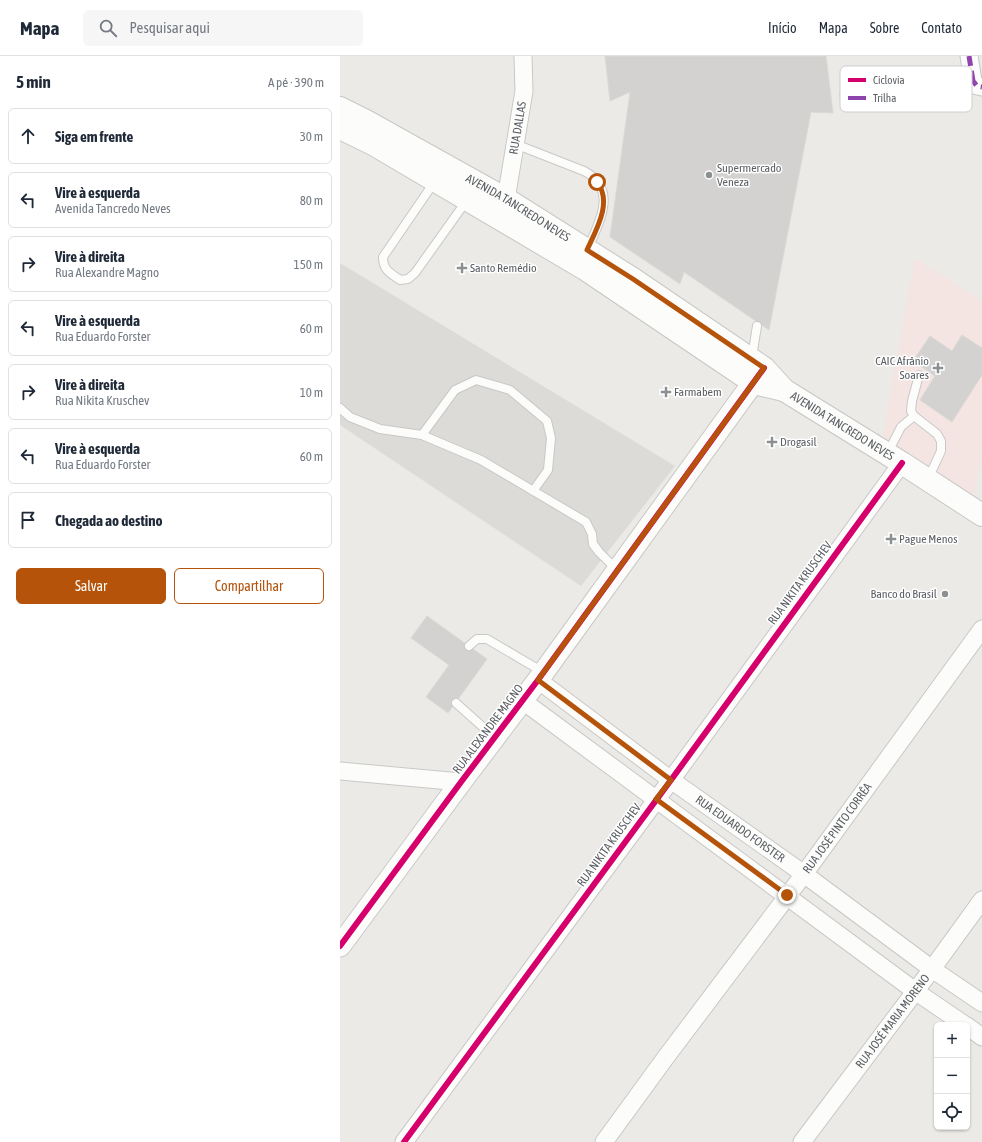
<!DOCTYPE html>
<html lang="pt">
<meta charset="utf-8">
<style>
:root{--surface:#fff;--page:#f6f6f7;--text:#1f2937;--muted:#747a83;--line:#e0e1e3;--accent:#b45309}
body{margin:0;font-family:"Asap Condensed",sans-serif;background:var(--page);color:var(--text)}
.controls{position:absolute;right:12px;bottom:12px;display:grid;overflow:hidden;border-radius:6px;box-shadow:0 1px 3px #0004}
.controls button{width:36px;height:36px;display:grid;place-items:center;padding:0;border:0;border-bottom:1px solid var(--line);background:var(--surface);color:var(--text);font:20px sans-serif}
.stop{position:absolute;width:12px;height:12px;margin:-9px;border:3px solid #b45309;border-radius:50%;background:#fff}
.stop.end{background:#b45309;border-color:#fff;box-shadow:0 1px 4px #0008}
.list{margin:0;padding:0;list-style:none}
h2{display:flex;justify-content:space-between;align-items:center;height:52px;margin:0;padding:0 16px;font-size:17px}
h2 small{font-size:13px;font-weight:400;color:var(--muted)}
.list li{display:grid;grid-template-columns:26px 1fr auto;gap:12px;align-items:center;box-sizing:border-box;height:56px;margin:0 8px 8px;padding:0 8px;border:1px solid var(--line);border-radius:6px}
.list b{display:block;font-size:15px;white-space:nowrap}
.list p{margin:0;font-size:13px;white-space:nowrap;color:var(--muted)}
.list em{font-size:13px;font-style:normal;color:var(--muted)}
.actions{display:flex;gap:8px;padding:12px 16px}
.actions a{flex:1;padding:9px 0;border:1px solid var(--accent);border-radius:6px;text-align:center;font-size:14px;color:var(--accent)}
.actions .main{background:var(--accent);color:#fff}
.icon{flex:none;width:22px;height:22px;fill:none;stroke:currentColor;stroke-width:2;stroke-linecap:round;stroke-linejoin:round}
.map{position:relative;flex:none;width:642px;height:1086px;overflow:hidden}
header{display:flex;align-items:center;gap:24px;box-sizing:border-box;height:56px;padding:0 20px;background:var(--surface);border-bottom:1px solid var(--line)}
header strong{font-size:19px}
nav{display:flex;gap:22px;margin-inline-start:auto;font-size:14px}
.search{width:280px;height:36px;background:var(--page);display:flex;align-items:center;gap:10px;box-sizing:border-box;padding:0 14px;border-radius:6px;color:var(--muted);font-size:15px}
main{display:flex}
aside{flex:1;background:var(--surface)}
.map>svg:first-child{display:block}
</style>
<header>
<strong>Mapa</strong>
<div class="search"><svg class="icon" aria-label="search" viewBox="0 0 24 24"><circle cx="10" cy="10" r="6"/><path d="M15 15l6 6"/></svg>Pesquisar aqui</div>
<nav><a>Início</a><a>Mapa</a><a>Sobre</a><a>Contato</a></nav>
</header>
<main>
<aside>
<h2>5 min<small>A pé · 390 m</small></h2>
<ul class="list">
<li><svg class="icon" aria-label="ahead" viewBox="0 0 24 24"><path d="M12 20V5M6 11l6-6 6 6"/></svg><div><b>Siga em frente</b></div><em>30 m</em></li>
<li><svg class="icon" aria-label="left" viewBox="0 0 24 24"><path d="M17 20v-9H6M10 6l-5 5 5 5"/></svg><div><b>Vire à esquerda</b><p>Avenida Tancredo Neves</p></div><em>80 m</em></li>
<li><svg class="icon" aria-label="right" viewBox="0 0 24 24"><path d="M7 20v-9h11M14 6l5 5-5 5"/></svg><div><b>Vire à direita</b><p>Rua Alexandre Magno</p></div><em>150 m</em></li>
<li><svg class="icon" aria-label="left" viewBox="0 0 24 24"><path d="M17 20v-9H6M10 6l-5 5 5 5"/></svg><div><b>Vire à esquerda</b><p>Rua Eduardo Forster</p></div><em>60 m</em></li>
<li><svg class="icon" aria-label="right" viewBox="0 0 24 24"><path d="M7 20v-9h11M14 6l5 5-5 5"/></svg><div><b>Vire à direita</b><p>Rua Nikita Kruschev</p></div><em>10 m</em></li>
<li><svg class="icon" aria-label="left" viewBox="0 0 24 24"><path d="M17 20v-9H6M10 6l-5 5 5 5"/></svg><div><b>Vire à esquerda</b><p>Rua Eduardo Forster</p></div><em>60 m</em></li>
<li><svg class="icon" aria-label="arrive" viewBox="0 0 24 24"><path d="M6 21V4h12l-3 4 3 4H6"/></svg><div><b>Chegada ao destino</b></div></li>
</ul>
<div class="actions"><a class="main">Salvar</a><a>Compartilhar</a></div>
</aside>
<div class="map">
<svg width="642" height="1086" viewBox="0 0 642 1086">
<rect width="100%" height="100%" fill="#ebeae6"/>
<path fill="#dcdbd7" d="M0,207L335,410L241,530L0,369Z"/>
<path fill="#f4e4e2" d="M575,202L642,245V393L633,442L543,380Z"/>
<path fill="#d3d2d0" stroke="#dad9d5" d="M265,0H486L493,57L471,56L429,274L344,216L340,228L270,181L290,36L270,45Z
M622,279L642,292V319L612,366L580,344L595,320L573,305L590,280L612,295Z
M87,560L147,603L108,657L86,641L109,609L71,582Z"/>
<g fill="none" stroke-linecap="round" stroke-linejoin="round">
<defs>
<path id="service" d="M175,88L244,115C279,133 259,167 247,194
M95,125L43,201C43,214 50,217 60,224L68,223L75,217L127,144
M412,301L417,270
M579,319L572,345L571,355L574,360L597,378L601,385V395L588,423
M0,352L10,361L40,373L82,379L141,404L246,466L252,478L253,488L259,496L277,514
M82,379L115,334L136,324L170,334L207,365L211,382L208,414L193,435
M547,398L561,371L574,360
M129,590L137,583H147L203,616
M116,647L154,681"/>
<g id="minor">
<path d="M629,0L633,25"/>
<path d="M509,39L633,25L637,30L642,31"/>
<path id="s1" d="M166,143L184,35L183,0"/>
<path id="s2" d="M198,624L331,724L464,818L592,913L642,947"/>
<path d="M183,645L575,935L625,969"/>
<path d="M0,715L121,726"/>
<path d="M627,970L642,981"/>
<path d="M64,1086L331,724L562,407"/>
<path id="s3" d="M264,1086L326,1001L464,818L642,573"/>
<path id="s4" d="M462,1086L592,913L642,844"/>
</g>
<path id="tertiary" d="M0,890L121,726L198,624L423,313"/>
<g id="secondary">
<path id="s5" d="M0,52L26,65L166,143L293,223L424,312L444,334L562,407L642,459"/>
<path d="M0,72L33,88L245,213L414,327L444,334"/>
</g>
</defs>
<use href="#service" stroke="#c8c8c8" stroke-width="10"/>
<use href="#minor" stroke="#c8c8c8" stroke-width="19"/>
<use href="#tertiary" stroke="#c8c8c8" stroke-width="23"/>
<use href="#secondary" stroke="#c7c7c6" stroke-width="24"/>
<use href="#service" stroke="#fcfcfb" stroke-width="8"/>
<use href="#minor" stroke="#fcfcfb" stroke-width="17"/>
<use href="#tertiary" stroke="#fcfcfb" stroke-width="21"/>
<use href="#secondary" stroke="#fcfcfb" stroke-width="22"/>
<path stroke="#8e44ad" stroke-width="5" stroke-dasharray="10 5" stroke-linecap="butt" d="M629,0L633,25
M509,39L633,25L637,30L642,31"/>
<defs>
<path id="cycleway" d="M0,890L121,726L198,624L424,312
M64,1086L331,724L562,407"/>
</defs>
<use href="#cycleway" stroke="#fff" stroke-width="8"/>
<use href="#cycleway" stroke="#d6006c" stroke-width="6"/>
</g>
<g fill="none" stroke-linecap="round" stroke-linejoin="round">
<path stroke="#b45309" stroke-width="5" d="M257,126C273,146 256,174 247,194L293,223L424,312L198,624L331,724L316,743L447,839"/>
</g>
<g fill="#8d9092" stroke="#fff" stroke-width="1.5">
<circle cx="369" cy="119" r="4"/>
<path d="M120 206h4v4h4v4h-4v4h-4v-4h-4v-4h4z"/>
<path d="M596 306h4v4h4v4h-4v4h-4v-4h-4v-4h4z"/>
<path d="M324 330h4v4h4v4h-4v4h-4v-4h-4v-4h4z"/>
<path d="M430 380h4v4h4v4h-4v4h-4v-4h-4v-4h4z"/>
<path d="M549 477h4v4h4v4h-4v4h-4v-4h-4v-4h4z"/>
<circle cx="605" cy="538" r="4"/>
</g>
<g text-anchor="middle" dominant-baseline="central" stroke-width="3" stroke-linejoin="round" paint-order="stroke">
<g font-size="12" fill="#5b5f64" stroke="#fff">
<text stroke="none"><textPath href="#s1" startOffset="72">RUA DALLAS</textPath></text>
<text stroke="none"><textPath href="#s5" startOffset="204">AVENIDA TANCREDO NEVES</textPath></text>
<text stroke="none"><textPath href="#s5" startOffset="596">AVENIDA TANCREDO NEVES</textPath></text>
<text transform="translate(460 527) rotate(-54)">RUA NIKITA KRUSCHEV</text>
<text transform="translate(148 673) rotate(-53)">RUA ALEXANDRE MAGNO</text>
<text stroke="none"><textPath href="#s3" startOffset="391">RUA JOSÉ PINTO CORRÊA</textPath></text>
<text stroke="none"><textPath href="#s2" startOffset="251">RUA EDUARDO FORSTER</textPath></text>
<text transform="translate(269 789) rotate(-54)">RUA NIKITA KRUSCHEV</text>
<text stroke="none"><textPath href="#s4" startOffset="151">RUA JOSÉ MARIA MORENO</textPath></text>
</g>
<g font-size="12" fill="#5b5f64" stroke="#fff" text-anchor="start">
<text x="377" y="112">Supermercado<tspan x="377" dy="14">Veneza</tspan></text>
<text x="130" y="212">Santo Remédio</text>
<text x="589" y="305" text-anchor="end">CAIC Afrânio<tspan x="589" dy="14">Soares</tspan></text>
<text x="334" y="336">Farmabem</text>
<text x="440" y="386">Drogasil</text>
<text x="559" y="483">Pague Menos</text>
<text x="597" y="538" text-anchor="end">Banco do Brasil</text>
</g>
</g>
<rect x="500" y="10" width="132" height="46" rx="6" fill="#fff" stroke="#cecfd0" stroke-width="1"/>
<rect x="508" y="22" width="18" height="4" fill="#d6006c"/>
<rect x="508" y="40" width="18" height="4" fill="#8e44ad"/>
<g font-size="11" fill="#5b5f64">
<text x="533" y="28">Ciclovia</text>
<text x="533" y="46">Trilha</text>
</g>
</svg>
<div class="controls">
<button>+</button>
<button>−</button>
<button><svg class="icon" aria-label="locate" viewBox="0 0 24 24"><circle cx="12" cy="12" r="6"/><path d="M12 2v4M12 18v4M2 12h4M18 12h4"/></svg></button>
</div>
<div class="stop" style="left:257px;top:126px"></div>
<div class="stop end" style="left:447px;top:839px"></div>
</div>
</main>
